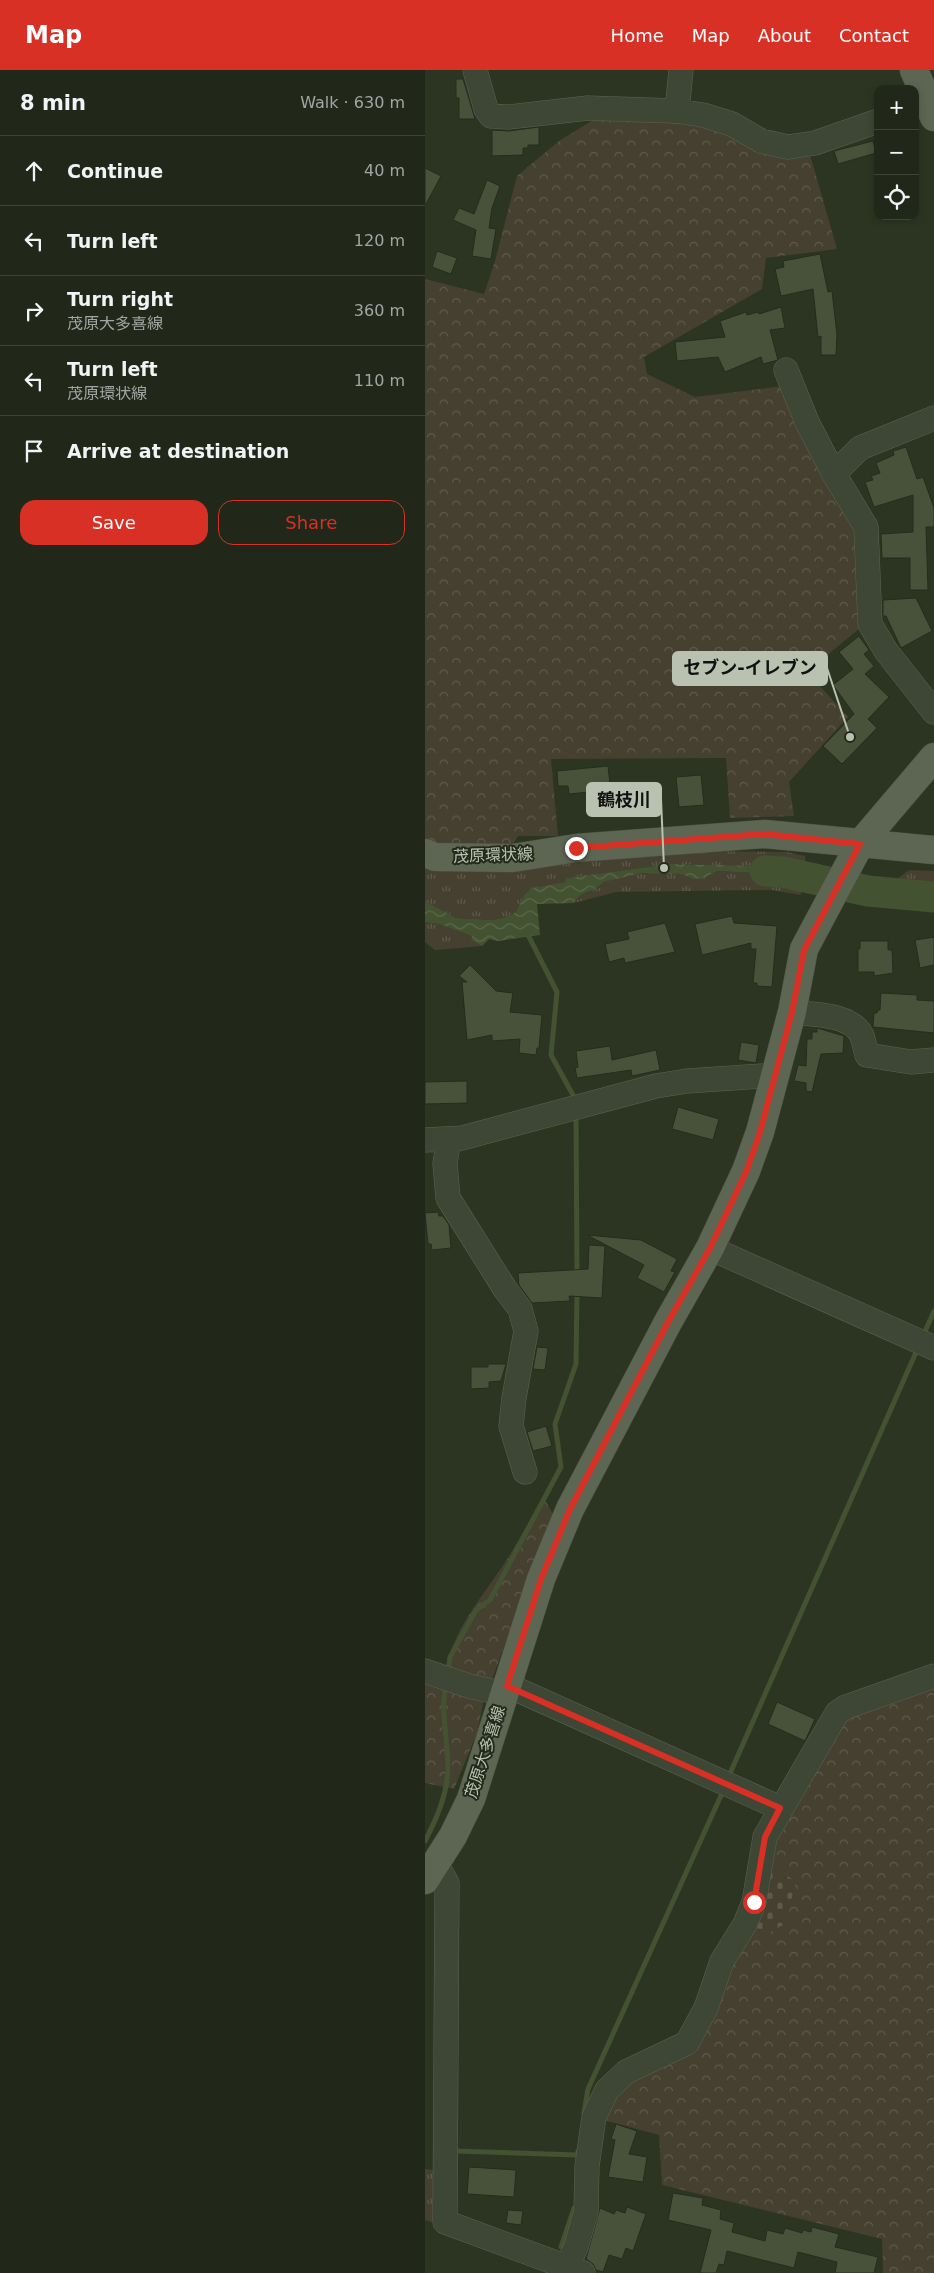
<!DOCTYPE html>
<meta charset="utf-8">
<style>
:root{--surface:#21281a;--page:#2d3427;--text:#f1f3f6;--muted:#a2a6a2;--line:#3e4439;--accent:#d93025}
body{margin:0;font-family:"DejaVu Sans","Noto Sans JP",sans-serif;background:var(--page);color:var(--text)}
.controls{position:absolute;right:15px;top:15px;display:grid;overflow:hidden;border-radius:10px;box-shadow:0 2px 8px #0003}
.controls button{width:45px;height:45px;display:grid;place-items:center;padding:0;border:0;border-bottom:1px solid var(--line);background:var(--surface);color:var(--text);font:25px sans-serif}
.stop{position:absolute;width:15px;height:15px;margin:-11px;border:4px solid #d93025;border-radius:50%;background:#fff}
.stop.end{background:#d93025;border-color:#fff;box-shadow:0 1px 5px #0008}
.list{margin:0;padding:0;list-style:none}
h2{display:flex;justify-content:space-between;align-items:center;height:65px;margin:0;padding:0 20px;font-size:21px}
h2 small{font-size:16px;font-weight:400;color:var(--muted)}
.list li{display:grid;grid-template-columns:32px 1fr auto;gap:15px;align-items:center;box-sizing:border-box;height:70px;padding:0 20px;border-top:1px solid var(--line)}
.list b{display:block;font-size:19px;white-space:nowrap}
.list p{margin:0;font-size:16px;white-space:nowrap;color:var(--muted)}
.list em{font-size:16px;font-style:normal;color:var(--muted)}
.actions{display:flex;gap:10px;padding:15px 20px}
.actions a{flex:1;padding:11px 0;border:1px solid var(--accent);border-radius:15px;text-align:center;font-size:18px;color:var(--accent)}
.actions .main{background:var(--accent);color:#fff}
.icon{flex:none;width:28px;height:28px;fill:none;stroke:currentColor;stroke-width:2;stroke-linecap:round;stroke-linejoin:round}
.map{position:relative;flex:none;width:509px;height:2203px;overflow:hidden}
header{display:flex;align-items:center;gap:30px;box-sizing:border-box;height:70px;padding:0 25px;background:var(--accent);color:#fff}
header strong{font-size:24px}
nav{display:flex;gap:28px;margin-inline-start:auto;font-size:18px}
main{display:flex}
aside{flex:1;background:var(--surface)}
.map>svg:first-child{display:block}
</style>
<header>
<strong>Map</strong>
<nav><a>Home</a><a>Map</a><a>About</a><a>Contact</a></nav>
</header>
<main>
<aside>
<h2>8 min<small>Walk · 630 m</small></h2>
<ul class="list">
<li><svg class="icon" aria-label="ahead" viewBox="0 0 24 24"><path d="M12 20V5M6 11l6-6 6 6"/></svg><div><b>Continue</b></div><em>40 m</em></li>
<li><svg class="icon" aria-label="left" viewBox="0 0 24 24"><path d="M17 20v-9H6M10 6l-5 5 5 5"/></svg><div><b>Turn left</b></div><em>120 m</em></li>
<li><svg class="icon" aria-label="right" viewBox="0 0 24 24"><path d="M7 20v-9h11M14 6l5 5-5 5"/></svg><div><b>Turn right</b><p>茂原大多喜線</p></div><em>360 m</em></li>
<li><svg class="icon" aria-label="left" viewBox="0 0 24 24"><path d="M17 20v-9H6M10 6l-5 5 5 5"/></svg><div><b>Turn left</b><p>茂原環状線</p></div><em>110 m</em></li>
<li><svg class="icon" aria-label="arrive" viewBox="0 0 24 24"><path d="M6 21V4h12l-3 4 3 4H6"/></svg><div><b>Arrive at destination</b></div></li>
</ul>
<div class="actions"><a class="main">Save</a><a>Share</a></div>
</aside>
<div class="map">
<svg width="509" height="2203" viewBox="0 0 509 2203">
<defs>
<pattern id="grass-tufts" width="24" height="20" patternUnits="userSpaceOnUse" patternTransform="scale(1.25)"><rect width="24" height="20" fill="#464031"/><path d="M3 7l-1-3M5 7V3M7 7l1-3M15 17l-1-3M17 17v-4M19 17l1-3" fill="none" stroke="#5f5a4c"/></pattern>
<pattern id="forest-crowns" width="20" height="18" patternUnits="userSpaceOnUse" patternTransform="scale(1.25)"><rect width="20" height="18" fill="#464031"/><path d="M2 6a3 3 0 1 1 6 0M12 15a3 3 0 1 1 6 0" fill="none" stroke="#5f5a4c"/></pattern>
<pattern id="cemetery-stones" width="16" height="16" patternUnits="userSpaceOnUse" patternTransform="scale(1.25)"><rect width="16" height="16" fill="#464031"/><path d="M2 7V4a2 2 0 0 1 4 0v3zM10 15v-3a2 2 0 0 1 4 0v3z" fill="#5f5a4c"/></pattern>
<pattern id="water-waves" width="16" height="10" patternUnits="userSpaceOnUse" patternTransform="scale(1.25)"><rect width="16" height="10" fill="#435230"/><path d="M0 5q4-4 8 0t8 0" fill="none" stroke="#5c694b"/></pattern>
</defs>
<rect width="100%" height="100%" fill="#2c3522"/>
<path fill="url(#grass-tufts)" d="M272,781L362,782L380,786L381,797L245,794L141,808L140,812L106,818L99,825L91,842L82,847L68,850L31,848L0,831V791Z
M484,800L509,801V822L462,819L463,816Z
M292,801L346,804L359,807L369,815L368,821L377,822L375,825L347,820L191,822L149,833L152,827L175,817L178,812C200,803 232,801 256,804C274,806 273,813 292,801Z
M0,852L14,854L47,866L46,870L57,876L10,880L0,872Z
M0,2099L16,2101L15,2155L0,2150Z"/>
<path fill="url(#forest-crowns)" d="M178,44L275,48L384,81L412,179L341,188L337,219L219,287L222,304L270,327L359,316L435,458L441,553L382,602L423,647L364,712L369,746L305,748L301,688L126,689L133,766H93L85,780L0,773V209L59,224L70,191L92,106L134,71Z
M118,1427L128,1444L66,1612L20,1605C26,1563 54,1531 77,1497C92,1475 104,1450 118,1427Z
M0,1607L59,1628L52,1663L29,1719L0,1713Z
M509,1610V2203H458L457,2169L237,2115L234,2065L175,2049L187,2023L265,1976L340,1790L416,1644Z"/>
<path fill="url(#cemetery-stones)" d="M340,1790L371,1812L360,1854L333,1868L321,1860Z"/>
<path fill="url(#water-waves)" d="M245,794L381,797L382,811L377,822L368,821L369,815L359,807L346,804L292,801L281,807L269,809L256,804L217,803L178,812C172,823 155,820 149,833L112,834L115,865L73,871L64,869L57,876L46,870L47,866L14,854L0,852V831L31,848L68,850L82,847L91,842L99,825L106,818L140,812L141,808Z"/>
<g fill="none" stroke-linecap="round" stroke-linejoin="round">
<path stroke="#435230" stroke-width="5" d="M101,861L132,922L126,985L148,1025
M151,1043L152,1204
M498,1266L509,1241
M23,1603L25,1587L51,1540L65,1530L136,1397L130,1354L151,1294L152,1220
M303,1708L492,1280
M0,1771C12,1748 22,1725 23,1699C23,1671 15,1641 21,1614
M159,2043L163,2019L299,1719
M30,2081L153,2085V2081
M136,2177L149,2138"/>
<path stroke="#435230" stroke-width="31" d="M340,801L358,802L443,821L509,827"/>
</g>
<path fill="#48523b" stroke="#252c1d" d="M31,9H38L50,49H34V28H31Z
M114,57V75H103V78H98V85L67,86V60L84,61Z
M448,71L451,83L413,94L409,81Z
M0,98L16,106L0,136Z
M62,110L75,116L67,138L64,158L71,159L66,189L47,186L51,160L28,150L34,138L49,144Z
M12,181L32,188L26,204L7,197Z
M395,184L403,222L407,221L412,265L411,285H396V266L393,267L388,219L356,226L350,199L359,197L358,191Z
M356,237L360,258L345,260L353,290L338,294L336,287L300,302L293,287L252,291L250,272L300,267L295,251L321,242L322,245L333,242L334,244Z
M481,377L492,409L498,407L509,438V457H501L503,520H485V488H457L456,464L488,462V425L449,437L440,412L448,410L446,406L455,403L451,393L469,385L468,381Z
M491,528L507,561L476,578L461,546H458V530Z
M434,566L444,580L439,584L449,596L440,604L464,627L443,649L452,658L417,694L398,676L429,644L408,615L428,599L414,582Z
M183,696L185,715L174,716V721L144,724L143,716H133L132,701Z
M276,705L279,735L254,737L251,707Z
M307,846L309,853L352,856L347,917L332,916V913H328L331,879H326V873L277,885L270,854Z
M240,853L250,882L200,893L199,888L184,892L180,874L204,869L202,862Z
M509,867V895L495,898L490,870Z
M435,871H463V880H467L468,903L449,906V902H433V879H435Z
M45,895L71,921L88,923L85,942L117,945L114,978H112L111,985L94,983L95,969L67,971V965L42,970L37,912H42L34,906Z
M456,923L492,925V930L509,931V963L448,957L449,943H452L453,940H455Z
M392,958L419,966L418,983L396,984L387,1022L381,1021V1013L369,1011L373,995L381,996L382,969H387V962H392Z
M316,972L334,975L331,993L313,990Z
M185,976L187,990L231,980L235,1000L207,1006L206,1000L152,1008L150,998L153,997L151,981Z
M42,1011V1033L0,1034V1012Z
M253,1037L294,1049L288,1070L247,1059Z
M13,1142L14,1146H18L24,1155L26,1178L7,1180L6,1174H3L0,1143Z
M162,1165L216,1170L252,1189L246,1201L250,1202L239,1222L212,1208L219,1195Z
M164,1175L180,1176L177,1228L144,1226L145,1231L107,1233L94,1215L93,1203L163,1199Z
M112,1277L123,1278L120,1300L108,1299Z
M63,1294H81L76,1311L64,1312V1318L46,1319V1297H63Z
M121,1356L127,1376L108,1381L102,1362Z
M352,1632L390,1649L380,1671L343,1654Z
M191,2054L212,2061L204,2084L222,2087L218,2112L183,2107L190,2070L186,2069Z
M44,2097L91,2100L89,2127L42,2124Z
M248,2123L278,2128L277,2135L296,2140L295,2149L309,2153L307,2162L340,2171L342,2160L358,2164L360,2158L377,2163L378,2160L386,2162L387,2157L414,2164L410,2177L453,2187L449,2203H410L412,2192L373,2182L369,2198L302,2181L299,2195L294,2194L291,2203H275L286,2160L243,2150Z
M202,2137L221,2144L208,2181L201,2178L197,2189L184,2185L178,2202L171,2200L168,2194L161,2189L175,2138L189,2144L191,2140L200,2143Z
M83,2140L98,2141L96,2155L81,2153Z"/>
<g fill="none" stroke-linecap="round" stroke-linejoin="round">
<defs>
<path id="minor" d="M50,0L61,39L66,46L83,47L163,38L252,41L278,45L307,54L336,71L363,77L390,73L453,51
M252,41L256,0
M361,300L382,352L409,404L441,457L445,554L461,581L509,642
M409,404L435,378L509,348
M367,942C388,945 426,943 437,966C439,971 440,979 442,985L486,992L509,990
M24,1069L20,1093L23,1128L80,1219L95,1239L101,1261L89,1328L86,1356L100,1402
M0,1070L37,1068L231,1016L262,1011L337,1006L349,1008
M285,1178L509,1278
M0,1601L44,1616L79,1624
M82,1615L355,1738
M11,1794L22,1813L20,2152L142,2197
M158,2203L142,2197L151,2177L161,2142L162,2096L169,2047L182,2020L201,2002L262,1973L281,1938L297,1891L320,1854L329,1832L340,1767L412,1643L421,1637L509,1606"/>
<path id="major" d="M489,0L509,47
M0,783L10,787L88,788L151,778L340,764L509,780
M0,1810L28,1766L46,1729L116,1509L145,1439L243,1252L285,1178L321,1101L335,1062L367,942L379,879L435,774L509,687"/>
</defs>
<use href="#minor" stroke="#5c6353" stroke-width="25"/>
<use href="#major" stroke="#4a5242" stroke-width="29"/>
<use href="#minor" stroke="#3e4635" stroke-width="24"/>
<use href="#major" stroke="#5d6653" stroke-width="28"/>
</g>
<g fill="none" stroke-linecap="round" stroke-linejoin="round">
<path stroke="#d93025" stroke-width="6" d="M151,778L340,764L435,774L379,880L367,942L335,1062L321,1102L285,1178L243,1252L145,1439L116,1509L82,1616L355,1738L340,1767L329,1832"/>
</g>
<g text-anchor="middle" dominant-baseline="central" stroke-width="4" stroke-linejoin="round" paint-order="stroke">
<g font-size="16" fill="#b9c2b0" stroke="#232a1b">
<text transform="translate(68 785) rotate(-2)">茂原環状線</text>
<text transform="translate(60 1682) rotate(-72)">茂原大多喜線</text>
</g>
</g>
<path fill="none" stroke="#b9c2b0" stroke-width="2" d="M425 667L402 598M239 798L236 729"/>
<g fill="#b9c2b0" stroke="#232a1b" stroke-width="2">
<circle cx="425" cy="667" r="5"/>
<circle cx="239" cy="798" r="5"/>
</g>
<g fill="#b9c2b0" stroke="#b9c2b0" stroke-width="2">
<rect x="248" y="582" width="154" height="33" rx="5"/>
<rect x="162" y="713" width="74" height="33" rx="5"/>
</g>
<g font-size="18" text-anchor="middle" font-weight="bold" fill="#111">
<text x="325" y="604">セブン-イレブン</text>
<text x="199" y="736">鶴枝川</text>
</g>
</svg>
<div class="controls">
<button>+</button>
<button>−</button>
<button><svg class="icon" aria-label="locate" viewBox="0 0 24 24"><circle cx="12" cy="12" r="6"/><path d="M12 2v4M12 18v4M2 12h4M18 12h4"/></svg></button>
</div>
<div class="stop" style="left:329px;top:1832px"></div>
<div class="stop end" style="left:151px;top:778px"></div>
</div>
</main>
